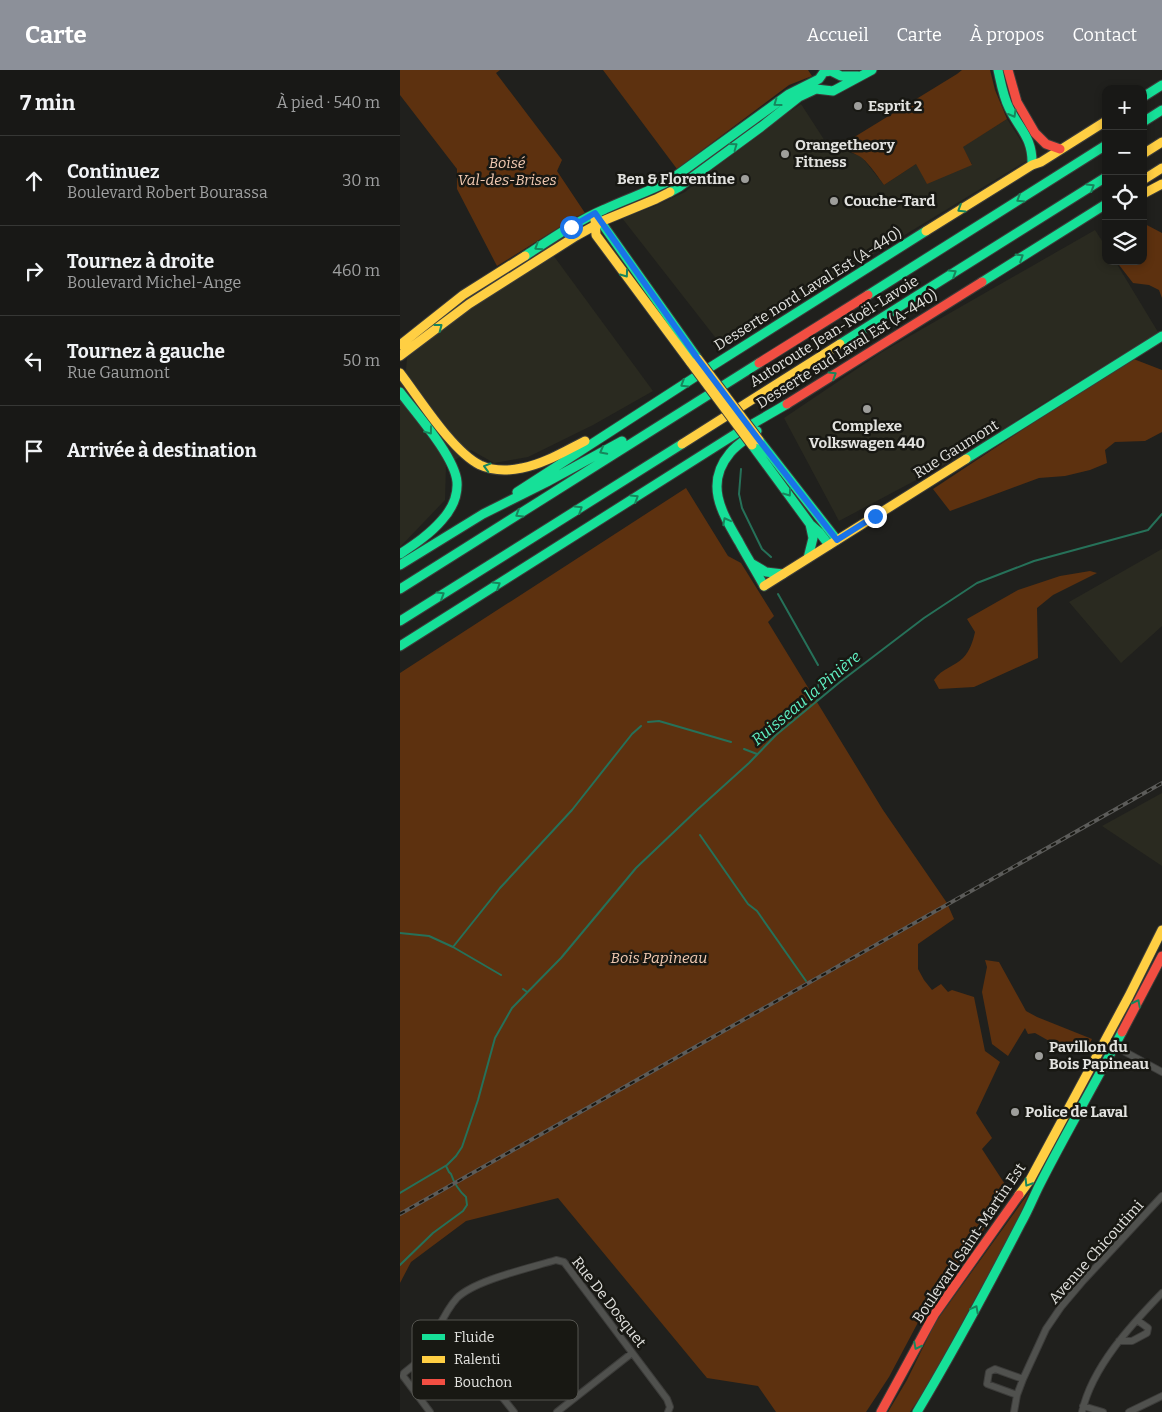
<!DOCTYPE html>
<html lang="fr">
<meta charset="utf-8">
<style>
:root{--surface:#181816;--page:#252523;--text:#f1f3f6;--muted:#9fa0a1;--line:#363735;--accent:#8c9099}
body{margin:0;font-family:Bitter,serif;background:var(--page);color:var(--text)}
.controls{position:absolute;right:15px;top:15px;display:grid;overflow:hidden;border-radius:10px;box-shadow:0 2px 8px #0003}
.controls button{width:45px;height:45px;display:grid;place-items:center;padding:0;border:0;border-bottom:1px solid var(--line);background:var(--surface);color:var(--text);font:25px sans-serif}
.stop{position:absolute;width:15px;height:15px;margin:-11px;border:4px solid #1a73e8;border-radius:50%;background:#fff}
.stop.end{background:#1a73e8;border-color:#fff;box-shadow:0 1px 5px #0008}
.list{margin:0;padding:0;list-style:none}
h2{display:flex;justify-content:space-between;align-items:center;height:65px;margin:0;padding:0 20px;font-size:21px}
h2 small{font-size:16px;font-weight:400;color:var(--muted)}
.list li{display:grid;grid-template-columns:32px 1fr auto;gap:15px;align-items:center;box-sizing:border-box;height:90px;padding:0 20px;border-top:1px solid var(--line)}
.list b{display:block;font-size:19px;white-space:nowrap}
.list p{margin:0;font-size:16px;white-space:nowrap;color:var(--muted)}
.list em{font-size:16px;font-style:normal;color:var(--muted)}
.icon{flex:none;width:28px;height:28px;fill:none;stroke:currentColor;stroke-width:2;stroke-linecap:round;stroke-linejoin:round}
.map{position:relative;flex:none;width:762px;height:1342px;overflow:hidden}
header{display:flex;align-items:center;gap:30px;box-sizing:border-box;height:70px;padding:0 25px;background:var(--accent);color:#fff}
header strong{font-size:24px}
nav{display:flex;gap:28px;margin-inline-start:auto;font-size:18px}
main{display:flex}
aside{flex:1;background:var(--surface)}
.map>svg:first-child{display:block}
</style>
<header>
<strong>Carte</strong>
<nav><a>Accueil</a><a>Carte</a><a>À propos</a><a>Contact</a></nav>
</header>
<main>
<aside>
<h2>7 min<small>À pied · 540 m</small></h2>
<ul class="list">
<li><svg class="icon" aria-label="ahead" viewBox="0 0 24 24"><path d="M12 20V5M6 11l6-6 6 6"/></svg><div><b>Continuez</b><p>Boulevard Robert Bourassa</p></div><em>30 m</em></li>
<li><svg class="icon" aria-label="right" viewBox="0 0 24 24"><path d="M7 20v-9h11M14 6l5 5-5 5"/></svg><div><b>Tournez à droite</b><p>Boulevard Michel-Ange</p></div><em>460 m</em></li>
<li><svg class="icon" aria-label="left" viewBox="0 0 24 24"><path d="M17 20v-9H6M10 6l-5 5 5 5"/></svg><div><b>Tournez à gauche</b><p>Rue Gaumont</p></div><em>50 m</em></li>
<li><svg class="icon" aria-label="arrive" viewBox="0 0 24 24"><path d="M6 21V4h12l-3 4 3 4H6"/></svg><div><b>Arrivée à destination</b></div></li>
</ul>
</aside>
<div class="map">
<svg width="762" height="1342" viewBox="0 0 762 1342">
<rect width="100%" height="100%" fill="#20201d"/>
<path fill="#2a2a20" d="M401,34L434,85L445,78L451,83L461,86L484,115L516,94H572L562,77L607,49L625,77L628,90L322,276L222,148L255,136L285,122L353,66Z
M695,160L706,177V191H715L758,262L550,392L439,451L384,348L482,282Z
M153,185L253,321L193,355L128,387L94,393L71,380L46,395L45,430L0,477V304L6,300L7,288L59,247Z
M762,479V556L721,593L669,532Z
M762,723V796L702,756Z"/>
<path fill="#5d310f" d="M0,0H100L96,3L162,90L157,101L185,143L176,147L97,196L57,119V99L0,25Z
M203,0H408L412,6L389,15L277,99Z
M562,0H590L595,20L607,49L563,77L572,95L527,114L516,94L484,115C479,108 466,89 459,86C452,82 447,82 443,74L557,4Z
M743,153L762,163V228L759,220L749,215L733,213L716,191H743Z
M731,288L762,300V362L745,371L715,372L705,380L707,393L690,400L665,406L639,408L550,441L533,419Z
M286,418L328,486L341,493L374,546L368,552L483,740L547,833L554,849L518,874V899L524,910L532,920L541,914L548,922L552,920L574,927L585,981L600,992L576,1043L592,1068L582,1079L610,1122L575,1172L531,1228L489,1307L466,1342H376L358,1316L307,1308L158,1128L66,1151L11,1192L0,1213V603Z
M690,501L697,503L653,525L637,538L638,588L574,617L539,619L534,610C542,598 554,597 563,588C570,581 573,571 575,562L567,549L618,520L660,506Z
M585,890L599,892L626,941L637,947L692,969L685,984L656,972H651L635,963L628,964L625,958L608,986L592,974L582,922L587,897Z
M630,1121L616,1154L526,1319L510,1342H488L507,1310L535,1253Z"/>
<g fill="none" stroke-linecap="round" stroke-linejoin="round">
<path stroke="#267159" stroke-width="2" d="M341,399L339,424L342,438L362,479L371,487
M378,524L418,595
M417,630L419,608
M248,652L259,651L331,672
M344,679L357,684
M300,765L348,834L357,841L406,911
M0,863L29,866L53,877L101,905
M53,877L100,818L172,740L232,664L241,656
M123,919L127,922
M0,1123L47,1095L56,1086L62,1077L78,1030L95,968L112,938L161,888L236,798L297,740L349,693L376,665L440,612L524,548L577,513L634,491L748,460L762,444
M0,1195L33,1163L63,1141L67,1135L66,1127C58,1120 54,1113 51,1104L49,1102L46,1096"/>
<defs>
<path id="street" d="M705,971L762,1002
M37,1262L62,1281L83,1303L114,1342
M121 1273a10 10 0 1 1 20 0a10 10 0 1 1-20 0Z
M719,1271H732L747,1263L748,1258L737,1250
M83,1303L121,1273
M617,1325L587,1314L589,1302L595,1299L623,1309
M683,1336L703,1342
M30,1342L3,1306L4,1303C11,1297 19,1292 24,1284C36,1267 42,1244 57,1228C75,1210 130,1198 156,1190L164,1192L267,1329L270,1337L268,1342
M157,1342L232,1283
M614,1342L617,1325L623,1309L646,1259L661,1237L683,1211L762,1126
M682,1342C692,1297 731,1255 762,1223
M729,1342L762,1326"/>
<path id="fast" d="M598,0C601,13 603,26 609,38C620,60 633,68 632,95
M743,27L762,15
M743,52L762,40
M270,122L279,117L361,57L399,27L416,19L433,21L472,0
M198,148L298,289
M125,186C151,169 177,151 205,139C226,129 248,122 269,111L389,24L419,9L424,2L431,1L441,6H458
M582,212L706,134
M468,225L706,75
M440,274L706,107
M0,322C16,343 55,387 57,412C58,427 51,440 42,450C30,464 15,474 0,484
M357,361C348,368 337,374 330,383C304,414 322,443 339,472C347,487 356,501 364,516
M359,370L437,470
M352,375L410,454L419,462L429,475
M566,389L762,266
M117,422L309,298L526,161
M408,488L413,468L410,454
M351,493L366,502L383,504
M0,495L83,444L147,412L222,371
M0,519L359,293
M0,551L282,374
M0,576L337,363L387,334
M517,1342C554,1280 588,1217 621,1153C628,1141 633,1128 639,1116C665,1064 695,1014 722,962"/>
<path id="slow" d="M743,84L762,72
M743,110L762,98
M743,124L762,114
M195,149L196,165L291,293
M526,161L632,95L641,92L706,51
M0,275L63,225L125,186
M0,286L69,234L176,166L205,150L256,129L270,122
M0,303C20,329 52,381 80,395C93,401 108,401 122,398C144,394 165,381 185,371
M282,374L440,274
M364,516L566,389
M619,1125L630,1110L729,926L762,860"/>
<path id="jam" d="M608,0L617,32L635,63L646,74L660,79
M359,293L468,225
M387,334L582,212
M722,962L762,886
M481,1342L534,1245L619,1125"/>
</defs>
<use href="#street" stroke="#3c3c3a" stroke-width="8"/>
<use href="#fast" stroke="#3c3c3a" stroke-width="11"/>
<use href="#slow" stroke="#3c3c3a" stroke-width="11"/>
<use href="#jam" stroke="#3c3c3a" stroke-width="11"/>
<use href="#street" stroke="#50514e" stroke-width="6"/>
<use href="#fast" stroke="#16e098" stroke-width="9"/>
<use href="#slow" stroke="#ffcf43" stroke-width="9"/>
<use href="#jam" stroke="#f24e42" stroke-width="9"/>
<defs>
<path id="rail" d="M0,1144L762,713"/>
</defs>
<use href="#rail" stroke="#5c5c5a" stroke-width="4"/>
<use href="#rail" stroke="#181813" stroke-width="2" stroke-dasharray="5.5" stroke-linecap="butt"/>
<defs>
<path id="slow-bridge" d="M298,289L359,370
M291,293L352,375"/>
</defs>
<use href="#slow-bridge" stroke="#3c3c3a" stroke-width="11" stroke-linecap="butt"/>
<use href="#slow-bridge" stroke="#ffcf43" stroke-width="9"/>
</g>
<defs><path id="oneway-chevron" d="M-2-3.5L2.5 0L-2 3.5" fill="none" stroke-width="1.6" stroke-linecap="round" stroke-linejoin="round" transform="scale(1.25)"/></defs>
<g stroke="#17865c">
<use href="#oneway-chevron" transform="translate(377 33) rotate(144)"/>
<use href="#oneway-chevron" transform="translate(613 44) rotate(60)"/>
<use href="#oneway-chevron" transform="translate(334 76) rotate(-36)"/>
<use href="#oneway-chevron" transform="translate(691 117) rotate(-32)"/>
<use href="#oneway-chevron" transform="translate(620 129) rotate(148)"/>
<use href="#oneway-chevron" transform="translate(561 139) rotate(148)"/>
<use href="#oneway-chevron" transform="translate(138 177) rotate(147)"/>
<use href="#oneway-chevron" transform="translate(620 187) rotate(-32)"/>
<use href="#oneway-chevron" transform="translate(553 203) rotate(-32)"/>
<use href="#oneway-chevron" transform="translate(225 204) rotate(54)"/>
<use href="#oneway-chevron" transform="translate(39 257) rotate(-37)"/>
<use href="#oneway-chevron" transform="translate(433 305) rotate(-32)"/>
<use href="#oneway-chevron" transform="translate(284 314) rotate(148)"/>
<use href="#oneway-chevron" transform="translate(29 361) rotate(53)"/>
<use href="#oneway-chevron" transform="translate(203 381) rotate(152)"/>
<use href="#oneway-chevron" transform="translate(87 397) rotate(-164)"/>
<use href="#oneway-chevron" transform="translate(388 423) rotate(54)"/>
<use href="#oneway-chevron" transform="translate(235 428) rotate(-32)"/>
<use href="#oneway-chevron" transform="translate(179 439) rotate(-32)"/>
<use href="#oneway-chevron" transform="translate(119 444) rotate(148)"/>
<use href="#oneway-chevron" transform="translate(326 451) rotate(-118)"/>
<use href="#oneway-chevron" transform="translate(97 515) rotate(-32)"/>
<use href="#oneway-chevron" transform="translate(41 525) rotate(-32)"/>
<use href="#oneway-chevron" transform="translate(737 933) rotate(-63)"/>
<use href="#oneway-chevron" transform="translate(628 1113) rotate(122)"/>
<use href="#oneway-chevron" transform="translate(575 1239) rotate(-62)"/>
<use href="#oneway-chevron" transform="translate(517 1276) rotate(117)"/>
</g>
<g fill="none" stroke-linecap="round" stroke-linejoin="round">
<path stroke="#1a73e8" stroke-width="6" d="M171,157L195,143L298,289L359,370L437,470L475,446"/>
</g>
<g fill="#9e9e9b" stroke="#181813" stroke-width="2">
<circle cx="458" cy="36" r="5"/>
<circle cx="385" cy="84" r="5"/>
<circle cx="345" cy="109" r="5"/>
<circle cx="434" cy="131" r="5"/>
<circle cx="467" cy="339" r="5"/>
<circle cx="639" cy="986" r="5"/>
<circle cx="615" cy="1042" r="5"/>
</g>
<g text-anchor="middle" dominant-baseline="central" stroke-width="5" stroke-linejoin="round" paint-order="stroke">
<g font-size="15" font-weight="bold" fill="#e2e2df" stroke="#181813" text-anchor="start">
<text x="468" y="36">Esprit 2</text>
<text x="395" y="75">Orangetheory<tspan x="395" dy="17">Fitness</tspan></text>
<text x="335" y="109" text-anchor="end">Ben &amp; Florentine</text>
<text x="444" y="131">Couche-Tard</text>
<text x="467" y="356" text-anchor="middle">Complexe<tspan x="467" dy="17">Volkswagen 440</tspan></text>
<text x="649" y="977">Pavillon du<tspan x="649" dy="17">Bois Papineau</tspan></text>
<text x="625" y="1042">Police de Laval</text>
</g>
<g font-size="15" font-style="italic" fill="#f2cab2" stroke="#181813">
<text x="107" y="93">Boisé<tspan x="107" dy="17">Val-des-Brises</tspan></text>
<text x="259" y="888">Bois Papineau</text>
</g>
<g font-size="15" fill="#e2e2df" stroke="#181813">
<text transform="translate(408 219) rotate(-32)">Desserte nord Laval Est (A-440)</text>
<text transform="translate(434 261) rotate(-32)">Autoroute Jean-Noël-Lavoie</text>
<text transform="translate(447 279) rotate(-32)">Desserte sud Laval Est (A-440)</text>
<text transform="translate(556 379) rotate(-32)">Rue Gaumont</text>
<text transform="translate(569 1173) rotate(-56)">Boulevard Saint-Martin Est</text>
<text transform="translate(696 1182) rotate(-48)">Avenue Chicoutimi</text>
<text transform="translate(209 1232) rotate(52)">Rue De Dosquet</text>
</g>
<g font-size="16" font-style="italic" fill="#5fefc1" stroke="#181813">
<text transform="translate(406 628) rotate(-40)">Ruisseau la Pinière</text>
</g>
</g>
<rect x="12" y="1250" width="166" height="80" rx="8" fill="#181813" stroke="#555550" stroke-width="1"/>
<rect x="22" y="1264" width="23" height="6" fill="#16e098"/>
<rect x="22" y="1286" width="23" height="7" fill="#ffcf43"/>
<rect x="22" y="1309" width="23" height="6" fill="#f24e42"/>
<g font-size="14" fill="#e2e2df">
<text x="54" y="1272">Fluide</text>
<text x="54" y="1294">Ralenti</text>
<text x="54" y="1317">Bouchon</text>
</g>
</svg>
<div class="controls">
<button>+</button>
<button>−</button>
<button><svg class="icon" aria-label="locate" viewBox="0 0 24 24"><circle cx="12" cy="12" r="6"/><path d="M12 2v4M12 18v4M2 12h4M18 12h4"/></svg></button>
<button><svg class="icon" aria-label="layers" viewBox="0 0 24 24"><path d="M12 4l9 5-9 5-9-5zM3 14l9 5 9-5"/></svg></button>
</div>
<div class="stop" style="left:171px;top:157px"></div>
<div class="stop end" style="left:475px;top:446px"></div>
</div>
</main>
